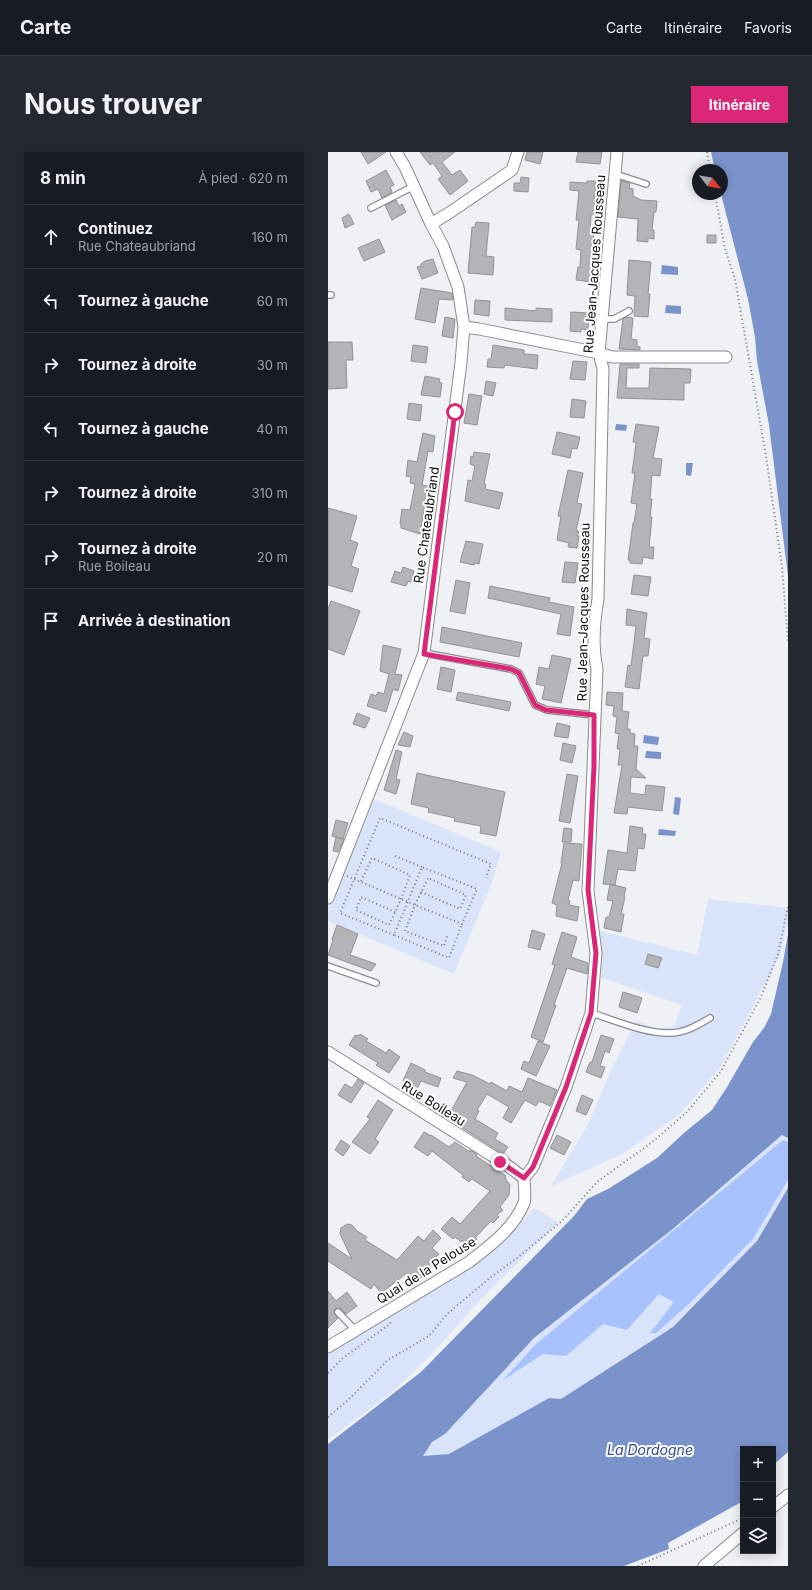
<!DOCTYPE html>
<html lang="fr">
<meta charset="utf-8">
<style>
:root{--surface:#171b24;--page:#242831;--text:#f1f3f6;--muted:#9ea1a6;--line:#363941;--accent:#db2777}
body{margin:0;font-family:Inter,sans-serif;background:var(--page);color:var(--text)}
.controls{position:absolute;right:12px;bottom:12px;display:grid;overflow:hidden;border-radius:0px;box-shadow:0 2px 10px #0003}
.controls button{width:36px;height:36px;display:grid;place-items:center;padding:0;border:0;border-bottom:1px solid var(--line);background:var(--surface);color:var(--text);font:20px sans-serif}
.compass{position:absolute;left:364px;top:12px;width:36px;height:36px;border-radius:50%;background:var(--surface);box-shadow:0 2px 10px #0003;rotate:121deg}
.stop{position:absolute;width:12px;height:12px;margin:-9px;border:3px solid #db2777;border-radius:50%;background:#fff}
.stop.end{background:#db2777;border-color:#fff;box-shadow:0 1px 4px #0008}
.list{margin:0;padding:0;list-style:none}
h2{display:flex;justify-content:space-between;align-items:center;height:52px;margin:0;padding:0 16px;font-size:17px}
h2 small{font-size:13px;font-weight:400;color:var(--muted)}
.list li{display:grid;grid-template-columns:26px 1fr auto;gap:12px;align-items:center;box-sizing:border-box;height:64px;padding:0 16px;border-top:1px solid var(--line)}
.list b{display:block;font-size:15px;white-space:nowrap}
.list p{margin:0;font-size:13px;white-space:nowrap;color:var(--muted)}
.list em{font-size:13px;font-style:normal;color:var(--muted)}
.icon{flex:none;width:22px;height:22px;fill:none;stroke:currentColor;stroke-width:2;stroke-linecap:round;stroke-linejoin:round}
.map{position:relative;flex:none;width:460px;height:1414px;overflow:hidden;border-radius:0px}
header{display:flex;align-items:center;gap:24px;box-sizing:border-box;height:56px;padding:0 20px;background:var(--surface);border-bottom:1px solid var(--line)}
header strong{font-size:19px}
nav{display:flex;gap:22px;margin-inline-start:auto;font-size:14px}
.intro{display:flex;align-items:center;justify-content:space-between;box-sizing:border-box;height:96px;padding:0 24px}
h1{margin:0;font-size:28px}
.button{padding:10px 18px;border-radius:0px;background:var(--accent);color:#fff;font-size:14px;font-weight:700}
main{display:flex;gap:24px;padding:0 24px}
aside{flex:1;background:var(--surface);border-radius:0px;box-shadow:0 2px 10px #0003}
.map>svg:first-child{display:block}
</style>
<header>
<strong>Carte</strong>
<nav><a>Carte</a><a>Itinéraire</a><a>Favoris</a></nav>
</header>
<div class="intro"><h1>Nous trouver</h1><a class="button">Itinéraire</a></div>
<main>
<aside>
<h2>8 min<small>À pied · 620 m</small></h2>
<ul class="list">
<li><svg class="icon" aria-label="ahead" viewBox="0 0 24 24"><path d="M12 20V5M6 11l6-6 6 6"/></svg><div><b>Continuez</b><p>Rue Chateaubriand</p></div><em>160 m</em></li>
<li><svg class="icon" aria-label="left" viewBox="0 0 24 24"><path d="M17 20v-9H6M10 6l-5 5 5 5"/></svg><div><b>Tournez à gauche</b></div><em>60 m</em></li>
<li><svg class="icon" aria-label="right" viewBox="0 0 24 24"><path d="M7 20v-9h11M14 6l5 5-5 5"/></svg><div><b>Tournez à droite</b></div><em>30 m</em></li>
<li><svg class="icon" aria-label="left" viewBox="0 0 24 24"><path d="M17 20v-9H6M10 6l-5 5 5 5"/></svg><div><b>Tournez à gauche</b></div><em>40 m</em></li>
<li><svg class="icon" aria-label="right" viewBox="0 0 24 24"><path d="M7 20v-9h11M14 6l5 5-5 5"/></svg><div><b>Tournez à droite</b></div><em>310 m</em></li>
<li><svg class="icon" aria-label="right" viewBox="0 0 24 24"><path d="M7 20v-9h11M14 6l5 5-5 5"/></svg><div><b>Tournez à droite</b><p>Rue Boileau</p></div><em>20 m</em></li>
<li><svg class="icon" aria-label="arrive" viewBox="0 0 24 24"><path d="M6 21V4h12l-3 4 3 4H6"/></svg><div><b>Arrivée à destination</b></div></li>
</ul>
</aside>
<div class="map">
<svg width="460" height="1414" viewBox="0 0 460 1414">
<rect width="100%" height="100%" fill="#f0f1f4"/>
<path fill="#d9e4fb" d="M46,647L173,700L163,733L126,822L0,769V757Z
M380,747L460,756V771L452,804L392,916L351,963L294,1002L223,1034L260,972L283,919L308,869L330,877L346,874L354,853L274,826L272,779L369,803Z
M454,983L460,986V1036L429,1089L345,1175L233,1247L221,1246L121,1302L94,1304L104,1290L117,1282L206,1186L346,1076Z
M206,1056L231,1070L154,1146L103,1203L63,1241L0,1288V1203L96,1142L128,1125L162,1099L185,1080Z"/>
<path fill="#a8c2fd" d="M455,988L460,990V1028L425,1087L362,1151L328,1181H322L346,1150L331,1142L299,1178L275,1172L238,1204L215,1202L175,1228L208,1192Z"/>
<path fill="#7b93cb" d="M383,0H460V424L441,273L429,209L427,185L420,147L393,42L394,18H387Z
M334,113L350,115V123L333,122Z
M338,153L353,154V162L337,161Z
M288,272L299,273L298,279L287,278Z
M358,311H365L363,324L358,323Z
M316,583L331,585L330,593L315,591Z
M318,599L333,600V607L317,606Z
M347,645L353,646L351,663L345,662Z
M331,677L348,679L347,684L330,683Z
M460,782V986L454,983L346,1076L206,1186L117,1282L104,1290L95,1304L121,1302L221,1246L233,1247L345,1175L429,1089L460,1036V1300L445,1313V1297H415V1349L340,1391L341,1397L296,1414H0V1292L93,1220L246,1064L259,1047L280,1037L329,1006L356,981L384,958L399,935L425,890L436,876L443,862L455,810Z"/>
<path fill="#b2b4b6" stroke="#919294" d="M33,0H58L40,12Z
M92,0H127L114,10L124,23L132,18L140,29L122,43L110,27L114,24L105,11L102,13Z
M199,0H215L212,12L197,8Z
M250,0H274L272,12L248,10Z
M58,18L66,33L62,35L64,40L54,46L50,37L43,40L38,29Z
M193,25L201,26L200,40L186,39V31H192Z
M259,29H268L266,62H263L262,82H266L263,116H265L264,130L248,128L250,115H252L253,98L248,97L251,68H248L251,39L242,38V30L259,31Z
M293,29L302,31L301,36L305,37V44L313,48L329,49L328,60H326L324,78H326V87L320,86V90L309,89L310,67L290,65Z
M68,48L71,54L74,52L78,60L64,68L57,53Z
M21,62L26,72L17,76L14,66Z
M148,70L161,71L158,104L166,105L165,123L140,121L144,75H147Z
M379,83H388V91H379Z
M51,87L57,100L36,109L30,96Z
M105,107L110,121L94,127L89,115L93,114V112L97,109Z
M301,108L323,110L320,142H322L320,165L306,164L307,144L299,143Z
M93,136L124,141L125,148L111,147L107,171L87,167Z
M147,148L162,149L161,164L146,162Z
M177,156L208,159V156L224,157V170L177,168Z
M243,160L261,161L260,178L253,177V180L242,179Z
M117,165L127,167L125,186L114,184Z
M298,165L305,166L303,187L309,188V194L312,195V198L291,197L295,167Z
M0,190H24L25,208H18L19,236L0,237Z
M85,193L100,195L98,211L83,209Z
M165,193L196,198V202L210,203L209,217L177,213L176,216L159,215L160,207H163Z
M245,209L259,210L257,228L242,227Z
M292,212H311V216H299L298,236H321L322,216L363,217L362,231H356V248L289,246Z
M97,224L112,227L111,230L114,231L112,245L93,243Z
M158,229L168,231L165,244L156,242Z
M141,242L154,244L149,273L136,271Z
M244,247L258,249L256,266L242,265Z
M81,251L94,253L92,269L79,267Z
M308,272L331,275L325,306L334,307L332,324L324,323L322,347H324L322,365H324L321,395H326L325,407L315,405L314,412L302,411V408H300L305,371H306L309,352L303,351L307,321H304L308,291L305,290Z
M229,280L252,285L249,297L244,296L242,306L224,302Z
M95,281L107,284L105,300L100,299L94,333L100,334L92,382L73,376V372H72L74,357L82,358L87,332L82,331L83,325L78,324L80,308L89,310Z
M146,300L162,302L156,332H158L157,337L175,341L171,357L137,349L140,328L144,329L147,314L142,312L143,304L145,305Z
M240,318L255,321L249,351L254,352L248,379H251L249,384H251L249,396L240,395L241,391L229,388L233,364H230Z
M0,356L29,364L22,388L30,391L23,414L31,417L24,440L0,433Z
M138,389L155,392L151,412L147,411L146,413L132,410Z
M237,410L250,411L247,431L234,430Z
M75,415L86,419L83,430L80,429L78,434L63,430L67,419L73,421Z
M306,423L323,425L320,444L303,442Z
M128,428L142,431L137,462L122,459Z
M162,434L222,446L221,450L246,455L242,484L229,482L233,462L160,446Z
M3,449L32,459L16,503L0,497V457Z
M299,457L319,461L316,486L322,487L320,504H315L311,537L297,535L300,513L303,514L308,474L298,473Z
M114,475L194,491L191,505L112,490Z
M55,493L73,497L67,522L74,523L70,539L65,537L58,560L39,554L43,542L48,544L50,540L56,542L61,522L52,519Z
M224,503L243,507L233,551L214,547L217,534L208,532L211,515L221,517Z
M113,515L127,518L123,540L109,537Z
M130,540L183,550L181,559L128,548Z
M279,540L295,541L294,559L301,560L299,577H302V581L307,582L306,594H310L308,617L318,626L303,625L302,641L317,643L318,633L337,635L334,659L300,655L299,662L286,661L294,613H290L292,597H289L291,582L287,581L289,565L285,564L286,554L278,553Z
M29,561L42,566L37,576L25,572Z
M229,571L242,574L240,586L226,584Z
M76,580L85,584L82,595L70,593Z
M235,591L248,594L244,611L232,608Z
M68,598L74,600L68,627L72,628L68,642L56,638Z
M89,621L177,640L168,684L152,681L153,674L126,669L127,666L100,660L101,656L83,652Z
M239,622L250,624L242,671L231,669Z
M8,668L20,671L15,687L4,684Z
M302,674L315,676L314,682H318L316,697L310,696L307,719L290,717L287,733L275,732L280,698L299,701Z
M236,676L244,677L243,690H234Z
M8,685L16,687L10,700L5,699Z
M236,691L254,692L251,729L245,728L240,748L242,749L241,753L251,755L249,769L228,764L229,753L224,751L234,711H233Z
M282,732L298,736L296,744L297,745L293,762H296L293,780L276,776L278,765H281L285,749L279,748Z
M9,773L30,782L22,803L48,812L43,819L0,803L5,788L4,787Z
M204,778L217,782L212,798L200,795Z
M234,780L249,785L243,805L260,811L259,822L239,816L226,853H228L215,890L203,885L227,813L224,812Z
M320,802L334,806L330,816L317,812Z
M295,840L314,846L309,861L291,855Z
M32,882L40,887L38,889L58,901L61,897L72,905L61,921L48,913L50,911L21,893L27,883L31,884Z
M273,883L286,887L281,901L277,899L272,914L277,915L273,926L258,920L262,910H264Z
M210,889L222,894L208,924L193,917L196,909L201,911Z
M83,911L97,918V920L113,926L110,935L93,929L85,945L78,941L83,932L75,929Z
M129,919L144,923L162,932L163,930L179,939L181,934L194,940L200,926L229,938L222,954L211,949L208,954L197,948L183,971L175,966L181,955L159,942L149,958L151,959L147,967L170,981L167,987L180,995L175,1002L119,966L139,930L125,926Z
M30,927L36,931L23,951L10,943L17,932L24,936Z
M254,943L265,948L258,963L248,959Z
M50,948L65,958L47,987L51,990L42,1002L24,990L42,967L39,965Z
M96,980L103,984V983L121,995L127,990L142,1000V998L149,1002L148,1004L178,1024L177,1026L182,1033L181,1043L172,1055L175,1058L169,1063L171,1065L165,1071L163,1069L147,1086L149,1087L142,1095L134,1088L133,1090L127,1085L125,1087L113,1077L124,1065L132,1072L162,1039L144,1027L141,1030L134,1025L135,1023L104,999L100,1004L86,995Z
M229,983L243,990L236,1003L222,996Z
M13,988L22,994L15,1004L7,998Z
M19,1072L24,1073L29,1079L39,1085L37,1088L69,1108L90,1084L96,1089L105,1078L113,1086L104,1096L111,1102L101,1113L104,1119L86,1131L79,1121L53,1141L46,1132L43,1137L0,1109V1091L24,1107L12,1082L13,1076Z
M0,1139L8,1149L19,1140L29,1154L18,1162L12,1156L7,1157L6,1161L10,1166L0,1176Z"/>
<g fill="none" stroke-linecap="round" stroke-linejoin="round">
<defs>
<path id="service" d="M287,22L318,32
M43,56L86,34
M0,143H3
M274,167H286L301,159
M96,501L183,517L191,521L207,553L219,558L266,563
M0,814L48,831
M263,861C286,868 318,882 342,881C357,881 370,873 382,866
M10,1160L27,1178"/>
<path id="minor" d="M103,72L121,61L184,18L190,0
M136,175L151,177L271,201L284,205H398
M0,746L96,501L133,210L136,175L130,135L115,94L103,72L77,15L68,0
M0,900L179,1013L196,1026
M196,1026L205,1015L238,935L263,861L268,801L260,739L269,517C264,494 266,470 270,447L275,217L271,201L289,0
M0,1195L141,1110C162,1094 186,1076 196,1051C198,1045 196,1033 196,1026
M445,1355L460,1343
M376,1414L415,1381"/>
</defs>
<use href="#service" stroke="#898a8d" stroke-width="8"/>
<use href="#minor" stroke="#898a8d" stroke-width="13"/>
<path stroke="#78787a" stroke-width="2" stroke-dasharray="1 3" stroke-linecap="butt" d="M379,0L382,18
M387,42L397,97L407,127L438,304L454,415L460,490
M67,704L94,715
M19,724L80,750L87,753L134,772L149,737L94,715L66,783L121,806L134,772
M33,729L44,706L82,723C76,740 69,757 61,773L28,758L33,745L67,760
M93,740L132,757L138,743L100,726L87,753L77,779L116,794L120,782
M66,783L12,761L52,666L163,712L158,726
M0,1221L15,1206L62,1172L63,1168
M0,1265L20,1248L60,1208L101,1184L119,1162L163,1125L189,1106L234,1069L269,1030L323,991L359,960L393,919L433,845L450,802L460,754
M310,1414L415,1366"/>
<use href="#service" stroke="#fff" stroke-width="5.5"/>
<use href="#minor" stroke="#fff" stroke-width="11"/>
</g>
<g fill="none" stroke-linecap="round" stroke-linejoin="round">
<path stroke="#db2777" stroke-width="5" d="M127,260L96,502L183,517L191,521L207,553L218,558L266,563V614L260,738L268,801L263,861L238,935L205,1015L196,1026L172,1010"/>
</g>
<g text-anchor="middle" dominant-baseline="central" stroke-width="4" stroke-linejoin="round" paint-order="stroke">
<g font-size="13" fill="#101011" stroke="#fff">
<text transform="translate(266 112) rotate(-86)">Rue Jean-Jacques Rousseau</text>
<text transform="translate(98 373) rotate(-82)">Rue Chateaubriand</text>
<text transform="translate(255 460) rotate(-89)">Rue Jean-Jacques Rousseau</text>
<text transform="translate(106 951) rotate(32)">Rue Boileau</text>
<text transform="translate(98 1118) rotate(-32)">Quai de la Pelouse</text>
</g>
<g font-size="14" font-style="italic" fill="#334d93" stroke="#fff">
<text x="322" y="1297">La Dordogne</text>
</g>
</g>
</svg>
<div class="controls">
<button>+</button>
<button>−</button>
<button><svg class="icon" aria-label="layers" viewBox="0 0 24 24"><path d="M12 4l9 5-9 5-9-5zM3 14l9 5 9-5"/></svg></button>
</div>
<svg class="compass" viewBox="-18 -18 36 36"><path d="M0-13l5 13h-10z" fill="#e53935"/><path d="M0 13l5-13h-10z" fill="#9ea1a6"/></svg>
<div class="stop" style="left:127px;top:260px"></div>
<div class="stop end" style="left:172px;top:1010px"></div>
</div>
</main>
